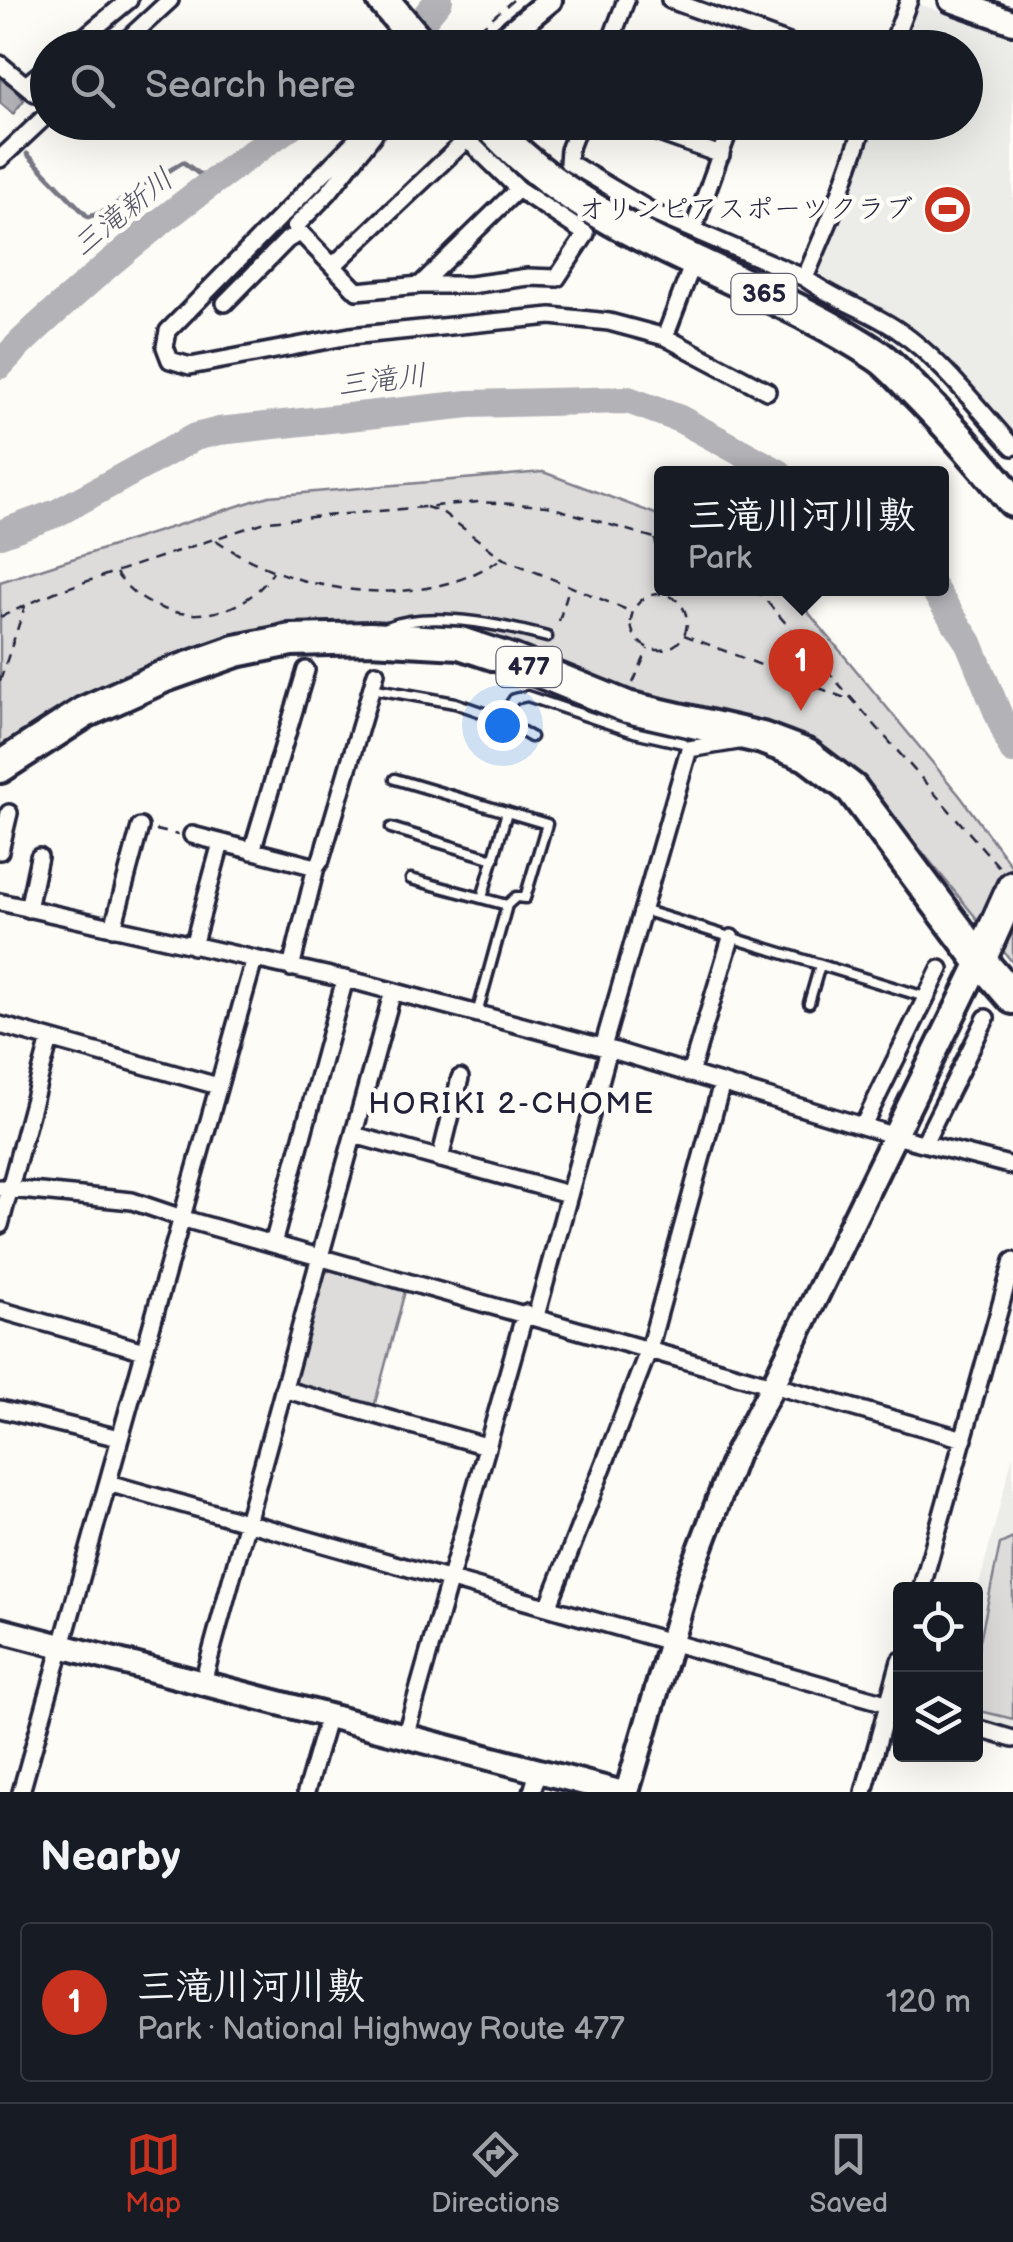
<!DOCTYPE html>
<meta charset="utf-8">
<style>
:root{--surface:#171b24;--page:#20242c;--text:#f1f3f6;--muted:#9ea1a6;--line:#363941;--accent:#c8321e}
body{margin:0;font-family:"Balsamiq Sans","Klee One",sans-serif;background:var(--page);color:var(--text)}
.controls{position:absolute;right:30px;bottom:30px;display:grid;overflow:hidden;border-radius:10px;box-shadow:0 10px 40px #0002}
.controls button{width:90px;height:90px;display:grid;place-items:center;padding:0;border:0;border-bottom:2px solid var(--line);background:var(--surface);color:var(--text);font:50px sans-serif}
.you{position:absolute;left:502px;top:725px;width:35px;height:35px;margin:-25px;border:8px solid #fff;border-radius:50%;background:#1a73e8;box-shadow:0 0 0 15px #1a73e833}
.badge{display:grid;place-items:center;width:65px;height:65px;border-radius:50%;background:var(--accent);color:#fff;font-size:32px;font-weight:700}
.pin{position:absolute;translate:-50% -82px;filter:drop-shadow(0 2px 5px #0008)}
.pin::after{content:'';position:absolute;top:52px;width:35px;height:30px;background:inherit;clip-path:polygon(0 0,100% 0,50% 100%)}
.popup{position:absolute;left:654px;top:466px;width:295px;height:130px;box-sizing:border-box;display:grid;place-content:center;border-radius:10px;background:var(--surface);filter:drop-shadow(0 2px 8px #0005);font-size:32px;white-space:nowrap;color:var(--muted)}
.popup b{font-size:38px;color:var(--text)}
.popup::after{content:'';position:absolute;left:50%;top:100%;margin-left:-20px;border:20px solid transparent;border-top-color:var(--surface)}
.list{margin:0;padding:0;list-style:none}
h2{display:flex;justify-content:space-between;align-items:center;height:130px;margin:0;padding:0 40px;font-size:42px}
h2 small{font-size:32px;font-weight:400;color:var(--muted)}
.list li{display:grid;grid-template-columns:65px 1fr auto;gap:30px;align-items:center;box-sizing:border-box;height:160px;margin:0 20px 20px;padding:0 20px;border:2px solid var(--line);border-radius:10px}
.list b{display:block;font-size:38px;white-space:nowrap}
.list p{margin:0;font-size:32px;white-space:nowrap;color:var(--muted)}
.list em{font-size:32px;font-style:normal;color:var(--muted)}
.icon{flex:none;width:55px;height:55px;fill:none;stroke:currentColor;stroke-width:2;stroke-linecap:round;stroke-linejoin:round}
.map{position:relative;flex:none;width:1013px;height:1792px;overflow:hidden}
.search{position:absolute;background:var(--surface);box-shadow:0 10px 40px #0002;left:30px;right:30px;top:30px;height:110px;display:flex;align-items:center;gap:25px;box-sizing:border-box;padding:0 35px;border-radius:55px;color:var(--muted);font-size:38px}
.sheet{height:310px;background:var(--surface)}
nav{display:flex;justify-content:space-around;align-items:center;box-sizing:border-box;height:140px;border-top:2px solid var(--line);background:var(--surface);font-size:28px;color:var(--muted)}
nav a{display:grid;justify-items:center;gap:5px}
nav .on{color:var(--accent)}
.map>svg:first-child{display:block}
</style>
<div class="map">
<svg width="1013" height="1792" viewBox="0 0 1013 1792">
<rect width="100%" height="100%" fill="#fdfcf7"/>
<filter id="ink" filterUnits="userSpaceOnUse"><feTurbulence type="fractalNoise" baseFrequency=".01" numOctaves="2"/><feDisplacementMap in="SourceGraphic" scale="20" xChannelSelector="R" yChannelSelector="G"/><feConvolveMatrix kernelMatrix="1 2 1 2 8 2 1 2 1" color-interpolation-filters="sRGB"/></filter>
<g filter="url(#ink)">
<path fill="#ecece9" d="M919,4L1013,38V436L933,347L908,327L818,274L877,123L966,122V48L904,47Z
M1013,1455V1731L976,1720V1596Z"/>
<path fill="#dddcdb" stroke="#807f8b" stroke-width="2.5" d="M543,472L661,516V588L789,589L960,796L1013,868V963L857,772L791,730L633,692L460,624L284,622L131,675L0,749V582L269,496Z
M331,1270L405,1291L374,1407L297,1385L293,1379L324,1273Z
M1013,1538V1719L976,1710V1660L1000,1544Z"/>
<path fill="#b2b2b7" stroke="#787885" stroke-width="2.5" d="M0,79L12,86L24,100L13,114L0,103Z"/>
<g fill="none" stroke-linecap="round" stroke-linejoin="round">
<path stroke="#787885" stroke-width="5" d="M27,154L88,217L103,212L183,162L210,182"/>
<path stroke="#b2b2b7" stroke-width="28" d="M394,48L411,34L439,0
M0,365C23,338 51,315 78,291C147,229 220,175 296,122
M0,534L57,513L195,437L219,431L469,404L628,400L680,419L779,473
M933,588L969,643L1013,750"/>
<defs>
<path id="lane" d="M387,627C430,610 502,625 547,637
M371,688L455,703L501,719L531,737
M501,719L514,699L527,696L634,732L683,743L689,749
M395,779L547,824L525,898L516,897L507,905
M391,828L494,859
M411,879L507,905L477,1014
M482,898L507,812
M642,910L925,997
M809,1003L820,965"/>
<path id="street" d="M670,0L803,48
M71,48L129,0
M95,48L125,40
M118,48L170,0
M608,48L626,0
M891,48L909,0
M0,64L35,93L48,83
M27,84L48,67
M580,122L569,150L568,162L656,214L805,278C834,300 869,310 899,331C943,361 977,408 1013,447
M628,122L721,155
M379,128L353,143L168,331L165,347L170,360L190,366L350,336L551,316L609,322L665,337L767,391
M0,159L48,114
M693,230L732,122
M334,265L467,139L518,189L586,234L557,278L528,277L470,285H420L357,291L295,227L329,192L374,134
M805,278L836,205L865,122
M420,285L518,189
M225,303L287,240L300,232
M665,337L690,271
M192,835L316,867L291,968
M0,851L9,813
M252,851L306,670
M316,867L321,860L376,673
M0,902L362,983L609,1049L895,1136L1013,1166
M28,909L39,857
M113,928L140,827
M193,946L221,843
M0,1025L218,1086
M603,1047L689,749L738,741
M690,1074L731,938
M863,1126L940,969
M354,1135L568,1194
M924,1143L986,1018
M440,1159L460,1078
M0,1188L132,1201L191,1221L964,1439
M0,1225L50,1039
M273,1244L345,979
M0,1310L144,1351
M536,1316L609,1049
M283,1389L486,1446
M0,1409L119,1438
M108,1483L900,1707
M921,1590L1013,1261
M549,1605L649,1349L722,1083
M203,1682L393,991
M976,1728L1013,1739
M405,1737L525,1313
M21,1792L254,960
M306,1792L328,1716
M532,1792L538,1772
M864,1792L900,1661"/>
<path id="secondary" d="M951,0L1013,22
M492,48L550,0
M0,1630L619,1792
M627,1792L690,1576L736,1454L773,1385L980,960"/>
<path id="highway" d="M383,0L424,48
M487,122C592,241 751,271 878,356C890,364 901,377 911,387C947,423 981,462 1013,501
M0,767L85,712L165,676L236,651L291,640L370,638L460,643L514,661L627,707L762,738L807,755L852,789L980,960L1013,998
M980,960L1013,887"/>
</defs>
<use href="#lane" stroke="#22223b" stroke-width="15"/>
<use href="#street" stroke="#22223b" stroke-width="22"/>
<use href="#secondary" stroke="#22223b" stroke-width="30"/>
<use href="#highway" stroke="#22223b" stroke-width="38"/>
<path stroke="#22223b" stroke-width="2.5" stroke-dasharray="10 8" stroke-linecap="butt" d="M465,41L513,0
M426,507L442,512L502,558L632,612
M655,539L661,563
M216,540C292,594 422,614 502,558
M116,573C153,628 238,628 273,572
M755,588L999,867
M631 622a28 28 0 1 1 56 0a28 28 0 1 1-56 0Z
M0,617L55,592L268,521L479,502L547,506L661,540
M559,621L569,588
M684,635L850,700
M0,681L25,606
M633,683L648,649
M156,830L178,835"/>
<use href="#lane" stroke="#fdfcf7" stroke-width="8"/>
<use href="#street" stroke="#fdfcf7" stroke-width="15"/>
<use href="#secondary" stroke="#fdfcf7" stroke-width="22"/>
<use href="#highway" stroke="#fdfcf7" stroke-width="30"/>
</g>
</g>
<defs>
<symbol id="stadium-disc" viewBox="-11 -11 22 22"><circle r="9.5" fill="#c8321e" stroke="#fdfcf7"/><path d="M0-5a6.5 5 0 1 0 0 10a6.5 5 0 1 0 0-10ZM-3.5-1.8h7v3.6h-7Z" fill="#fff"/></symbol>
</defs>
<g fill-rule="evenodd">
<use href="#stadium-disc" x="920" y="182" width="55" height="55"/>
</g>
<g text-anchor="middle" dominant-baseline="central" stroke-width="9" stroke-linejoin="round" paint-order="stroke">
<g fill="#fdfcf7" stroke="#646373" stroke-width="2.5">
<rect x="731.5" y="274" width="65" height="40" rx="8"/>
<rect x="496.5" y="647" width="65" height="40" rx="8"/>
</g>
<g font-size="25" font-weight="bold" fill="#22223b">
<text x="764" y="294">365</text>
<text x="529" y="667">477</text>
</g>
<g font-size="28" fill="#22223b" stroke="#fdfcf7" text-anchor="end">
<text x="913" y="209">オリンピアスポーツクラブ</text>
</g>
<g font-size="30" font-style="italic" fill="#545466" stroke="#fdfcf7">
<text transform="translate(123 213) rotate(-39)">三滝新川</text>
<text transform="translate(382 381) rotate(-7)">三滝川</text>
</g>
<g font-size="30" letter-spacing="2.5" fill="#22223b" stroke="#fdfcf7">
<text x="512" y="1104">HORIKI 2-CHOME</text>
</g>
</g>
</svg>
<div class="controls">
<button><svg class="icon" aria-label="locate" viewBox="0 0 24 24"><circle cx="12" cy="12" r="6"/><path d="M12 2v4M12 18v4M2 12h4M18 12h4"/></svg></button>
<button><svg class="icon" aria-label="layers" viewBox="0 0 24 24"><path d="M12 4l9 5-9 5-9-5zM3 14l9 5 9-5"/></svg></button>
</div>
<div class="you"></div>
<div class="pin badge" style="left:801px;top:711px">1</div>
<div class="popup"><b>三滝川河川敷</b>Park</div>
<div class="search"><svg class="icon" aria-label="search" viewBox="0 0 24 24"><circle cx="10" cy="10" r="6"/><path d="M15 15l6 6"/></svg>Search here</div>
</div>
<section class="sheet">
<h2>Nearby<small></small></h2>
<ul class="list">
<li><span class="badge">1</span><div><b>三滝川河川敷</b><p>Park · National Highway Route 477</p></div><em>120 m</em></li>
</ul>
</section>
<nav>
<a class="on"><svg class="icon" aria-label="map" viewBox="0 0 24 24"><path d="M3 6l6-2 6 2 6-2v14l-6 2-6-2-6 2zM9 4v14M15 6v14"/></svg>Map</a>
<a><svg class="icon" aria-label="directions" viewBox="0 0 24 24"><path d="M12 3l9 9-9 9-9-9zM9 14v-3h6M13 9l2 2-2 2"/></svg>Directions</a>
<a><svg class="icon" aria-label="saved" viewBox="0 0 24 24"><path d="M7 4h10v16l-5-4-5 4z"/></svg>Saved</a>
</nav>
